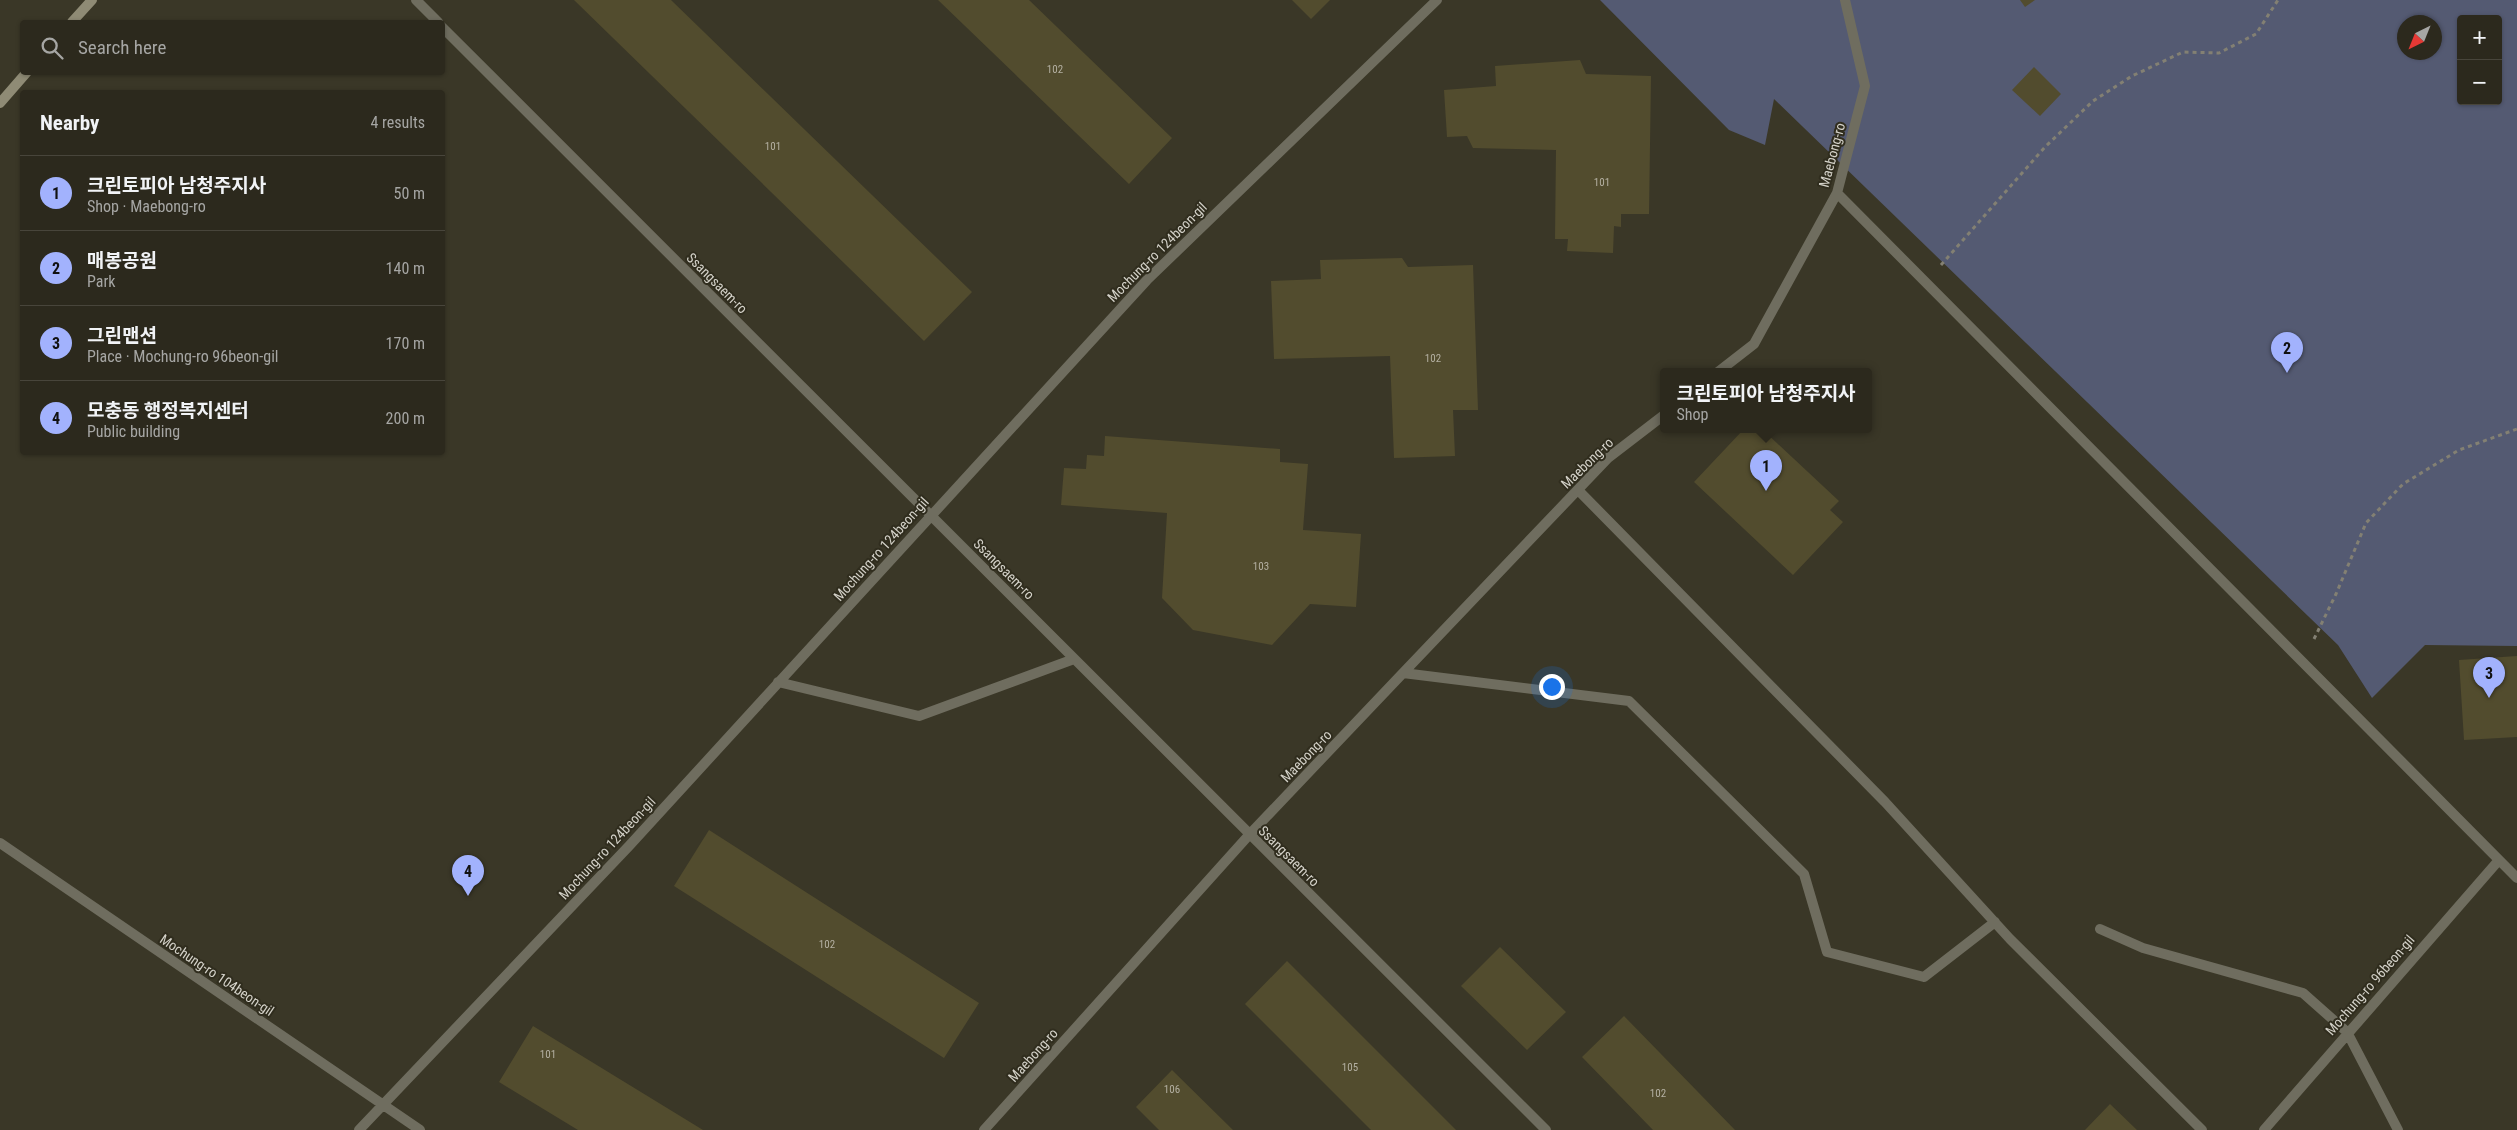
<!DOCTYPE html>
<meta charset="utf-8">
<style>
:root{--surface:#2c291d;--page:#38352a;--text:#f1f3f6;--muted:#a6a6a4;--line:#48453b;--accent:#a2b2fd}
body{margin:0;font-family:"Roboto Condensed","Noto Sans KR",sans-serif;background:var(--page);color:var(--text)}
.controls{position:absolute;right:15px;top:15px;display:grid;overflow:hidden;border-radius:5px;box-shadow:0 1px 4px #0004}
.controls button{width:45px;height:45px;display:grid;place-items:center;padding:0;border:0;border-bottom:1px solid var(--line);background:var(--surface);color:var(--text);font:25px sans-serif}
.compass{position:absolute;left:2397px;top:15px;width:45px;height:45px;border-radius:50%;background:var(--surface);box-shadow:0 1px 4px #0004;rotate:223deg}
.you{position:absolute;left:1551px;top:686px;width:18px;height:18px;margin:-12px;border:4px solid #fff;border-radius:50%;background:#1a73e8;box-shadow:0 0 0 8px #1a73e833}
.badge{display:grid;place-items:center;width:32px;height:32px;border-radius:50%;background:var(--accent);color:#111;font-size:16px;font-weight:700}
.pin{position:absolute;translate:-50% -41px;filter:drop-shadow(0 1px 2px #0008)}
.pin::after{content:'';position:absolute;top:26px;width:18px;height:15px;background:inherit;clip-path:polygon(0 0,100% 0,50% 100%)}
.popup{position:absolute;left:1660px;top:368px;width:212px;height:65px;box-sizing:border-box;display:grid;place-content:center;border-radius:5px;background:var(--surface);filter:drop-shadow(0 1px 4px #0005);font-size:16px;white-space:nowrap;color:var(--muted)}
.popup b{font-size:19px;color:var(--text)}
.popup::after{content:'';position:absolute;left:50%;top:100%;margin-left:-10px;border:10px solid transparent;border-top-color:var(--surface)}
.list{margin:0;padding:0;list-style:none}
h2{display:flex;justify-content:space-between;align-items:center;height:65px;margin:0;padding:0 20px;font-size:21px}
h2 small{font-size:16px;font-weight:400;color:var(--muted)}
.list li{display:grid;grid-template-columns:32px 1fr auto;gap:15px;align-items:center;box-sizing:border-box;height:75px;padding:0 20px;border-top:1px solid var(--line)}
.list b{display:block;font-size:19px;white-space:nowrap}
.list p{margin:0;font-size:16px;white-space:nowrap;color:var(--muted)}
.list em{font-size:16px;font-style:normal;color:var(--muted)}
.icon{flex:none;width:28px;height:28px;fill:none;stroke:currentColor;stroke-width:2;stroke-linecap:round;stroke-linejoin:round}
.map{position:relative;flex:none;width:2517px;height:1130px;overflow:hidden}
.search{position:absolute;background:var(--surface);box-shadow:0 1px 4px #0004;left:20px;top:20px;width:425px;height:55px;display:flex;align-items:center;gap:12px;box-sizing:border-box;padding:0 18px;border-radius:5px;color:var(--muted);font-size:19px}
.panel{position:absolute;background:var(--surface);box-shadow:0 1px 4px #0004;left:20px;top:90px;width:425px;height:365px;border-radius:5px}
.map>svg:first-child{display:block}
</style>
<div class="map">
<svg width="2517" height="1130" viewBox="0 0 2517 1130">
<rect width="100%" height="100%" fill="#3a3727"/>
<path fill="#545a72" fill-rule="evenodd" d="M1600,0H2517V646L2425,645L2372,698L2338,645L1774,99L1765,145L1729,130ZM2461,19H2498V101H2461ZM2404,22H2434V52H2404Z"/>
<path fill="#524c2e" d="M574,0H671L972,292L924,341Z
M938,0H1029L1172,138L1129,184Z
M1292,0H1330L1311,19Z
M2020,0H2035L2025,7Z
M1580,60L1586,74L1651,76L1649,214H1621V227L1614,226L1613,253L1567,251L1568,239H1555L1556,150L1473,148L1467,136L1447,137L1444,90L1496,86L1495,66Z
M2034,67L2061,94L2040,116L2012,90Z
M1402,258L1408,267L1473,265L1478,410H1453L1455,456L1394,458L1390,356L1274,359L1271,281L1321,279L1320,260Z
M1743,430H1763L1839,501L1830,510L1843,522L1793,575L1694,482Z
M1105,436L1280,449V462L1308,464L1303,530L1361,534L1356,607L1310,604L1272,645L1193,630L1162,598L1167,513L1061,505L1064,468L1086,469L1087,455L1104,456Z
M2517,656V737L2464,740L2459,660Z
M709,830L979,1003L944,1058L674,886Z
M1500,947L1566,1012L1527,1050L1461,986Z
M1287,961L1456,1130H1371L1245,1004Z
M1624,1016L1735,1130H1653L1582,1057Z
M533,1026L703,1130H578L499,1082Z
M1172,1070L1233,1130H1159L1136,1107Z
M2110,1104L2137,1130H2085Z"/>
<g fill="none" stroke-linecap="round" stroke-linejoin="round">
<path stroke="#838073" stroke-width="3" stroke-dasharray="4 4" stroke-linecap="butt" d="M1941,265L2045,147L2093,101L2132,76L2183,52L2219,53L2256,34L2278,0
M2314,639L2336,594L2366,523L2403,484L2459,450L2517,429"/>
<path stroke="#6f6d5f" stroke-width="10" d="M416,0L438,22
M442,27L1546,1130
M1837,193L2517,878
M1718,372L1754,344L1837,193L1865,86L1845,0
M1578,490L1885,802L2010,939L2202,1130
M1403,673L1629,701L1804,874L1827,952L1924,977L1995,922
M778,682L919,716L1074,659
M0,843L420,1130
M2100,929L2143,948L2303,993L2347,1032L2398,1130
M359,1130L629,846L1147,280L1437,0
M984,1130L1249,835L1403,673L1608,458L1664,415
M2264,1130L2499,860"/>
<path stroke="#8f8b75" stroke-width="10" d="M72,22L92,0
M0,103L27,72"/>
</g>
<g text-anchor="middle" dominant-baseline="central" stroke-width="4" stroke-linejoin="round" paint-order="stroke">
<g font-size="11" fill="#b4b0a2">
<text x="1055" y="69">102</text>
<text x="773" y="146">101</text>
<text x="1602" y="182">101</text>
<text x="1433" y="358">102</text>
<text x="1261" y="566">103</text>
<text x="827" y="944">102</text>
<text x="548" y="1054">101</text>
<text x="1350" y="1067">105</text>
<text x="1172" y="1089">106</text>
<text x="1658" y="1093">102</text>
</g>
<g font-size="14" fill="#d4d2c9" stroke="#302d1e">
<text transform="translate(1832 155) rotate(-75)">Maebong-ro</text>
<text transform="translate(1157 252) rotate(-45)">Mochung-ro 124beon-gil</text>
<text transform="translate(717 283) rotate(45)">Ssangsaem-ro</text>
<text transform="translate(1587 463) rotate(-44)">Maebong-ro</text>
<text transform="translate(881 549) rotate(-48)">Mochung-ro 124beon-gil</text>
<text transform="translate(1004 569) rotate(45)">Ssangsaem-ro</text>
<text transform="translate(1306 756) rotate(-46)">Maebong-ro</text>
<text transform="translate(607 848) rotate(-47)">Mochung-ro 124beon-gil</text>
<text transform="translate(1289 856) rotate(45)">Ssangsaem-ro</text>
<text transform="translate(217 975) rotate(34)">Mochung-ro 104beon-gil</text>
<text transform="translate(2370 985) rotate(-49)">Mochung-ro 96beon-gil</text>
<text transform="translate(1033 1055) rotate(-48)">Maebong-ro</text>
</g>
</g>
</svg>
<div class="controls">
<button>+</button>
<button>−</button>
</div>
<svg class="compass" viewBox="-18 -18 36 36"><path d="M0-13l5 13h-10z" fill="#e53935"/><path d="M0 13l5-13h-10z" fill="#a6a6a4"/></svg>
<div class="you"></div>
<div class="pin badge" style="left:1766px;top:491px">1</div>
<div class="popup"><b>크린토피아 남청주지사</b>Shop</div>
<div class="pin badge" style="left:2287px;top:373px">2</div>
<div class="pin badge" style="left:2489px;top:698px">3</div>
<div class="pin badge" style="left:468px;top:896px">4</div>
<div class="search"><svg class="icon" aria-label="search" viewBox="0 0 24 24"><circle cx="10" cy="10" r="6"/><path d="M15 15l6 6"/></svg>Search here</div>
<section class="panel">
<h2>Nearby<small>4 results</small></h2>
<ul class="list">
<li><span class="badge">1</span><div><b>크린토피아 남청주지사</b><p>Shop · Maebong-ro</p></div><em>50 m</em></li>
<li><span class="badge">2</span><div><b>매봉공원</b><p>Park</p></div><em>140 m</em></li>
<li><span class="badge">3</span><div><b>그린맨션</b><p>Place · Mochung-ro 96beon-gil</p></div><em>170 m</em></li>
<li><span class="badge">4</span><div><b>모충동 행정복지센터</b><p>Public building</p></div><em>200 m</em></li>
</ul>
</section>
</div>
